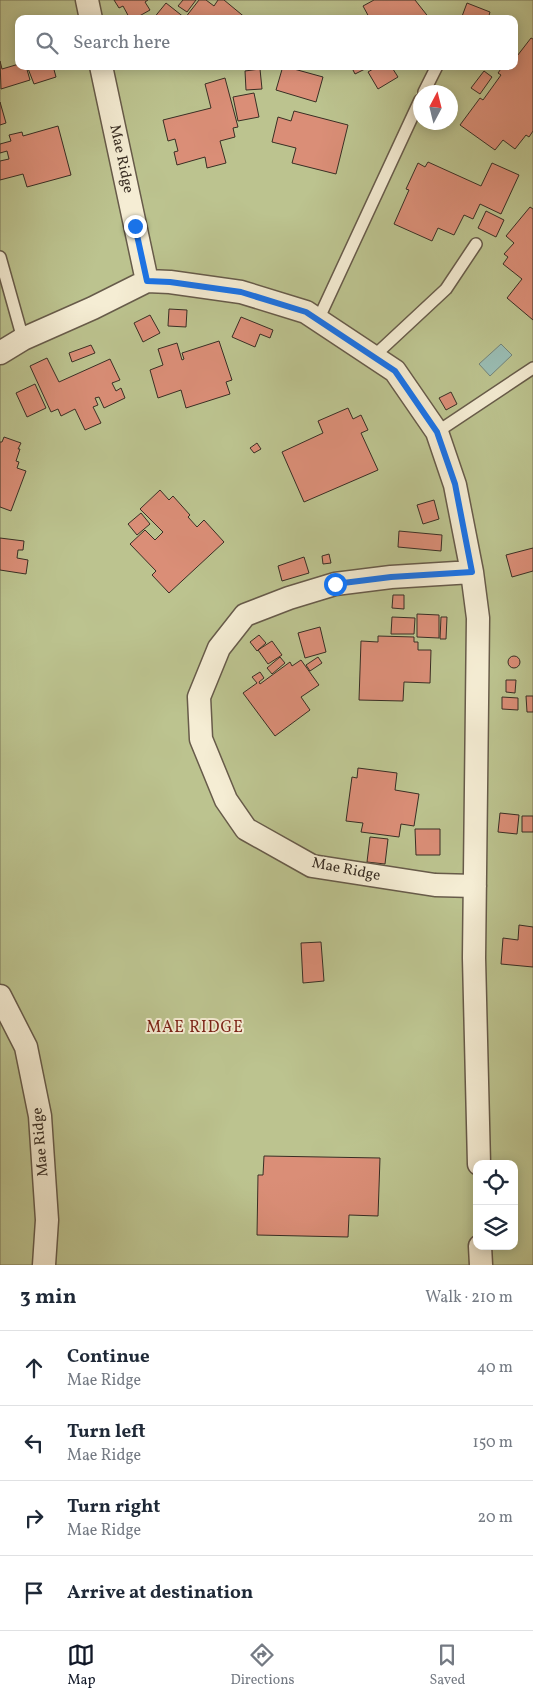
<!DOCTYPE html>
<meta charset="utf-8">
<style>
:root{--surface:#fff;--page:#f2f2f3;--text:#1f2937;--muted:#747a83;--line:#e0e1e3;--accent:#111827}
body{margin:0;font-family:Vollkorn,serif;background:var(--page);color:var(--text)}
.controls{position:absolute;right:15px;bottom:15px;display:grid;overflow:hidden;border-radius:10px;box-shadow:0 2px 12px #0003}
.controls button{width:45px;height:45px;display:grid;place-items:center;padding:0;border:0;border-bottom:1px solid var(--line);background:var(--surface);color:var(--text);font:25px sans-serif}
.compass{position:absolute;left:413px;top:85px;width:45px;height:45px;border-radius:50%;background:var(--surface);box-shadow:0 2px 12px #0003;rotate:7deg}
.stop{position:absolute;width:15px;height:15px;margin:-11px;border:4px solid #1a73e8;border-radius:50%;background:#fff}
.stop.end{background:#1a73e8;border-color:#fff;box-shadow:0 1px 5px #0008}
.list{margin:0;padding:0;list-style:none}
h2{display:flex;justify-content:space-between;align-items:center;height:65px;margin:0;padding:0 20px;font-size:21px}
h2 small{font-size:16px;font-weight:400;color:var(--muted)}
.list li{display:grid;grid-template-columns:32px 1fr auto;gap:15px;align-items:center;box-sizing:border-box;height:75px;padding:0 20px;border-top:1px solid var(--line)}
.list b{display:block;font-size:19px;white-space:nowrap}
.list p{margin:0;font-size:16px;white-space:nowrap;color:var(--muted)}
.list em{font-size:16px;font-style:normal;color:var(--muted)}
.icon{flex:none;width:28px;height:28px;fill:none;stroke:currentColor;stroke-width:2;stroke-linecap:round;stroke-linejoin:round}
.map{position:relative;flex:none;width:533px;height:1265px;overflow:hidden}
.search{position:absolute;background:var(--surface);box-shadow:0 2px 12px #0003;left:15px;right:15px;top:15px;height:55px;display:flex;align-items:center;gap:12px;box-sizing:border-box;padding:0 18px;border-radius:10px;color:var(--muted);font-size:19px}
.sheet{height:365px;background:var(--surface)}
nav{display:flex;justify-content:space-around;align-items:center;box-sizing:border-box;height:70px;border-top:1px solid var(--line);background:var(--surface);font-size:14px;color:var(--muted)}
nav a{display:grid;justify-items:center;gap:2px}
nav .on{color:var(--accent)}
.map>svg:first-child{display:block}
</style>
<div class="map">
<svg width="533" height="1265" viewBox="0 0 533 1265">
<rect width="100%" height="100%" fill="#f0e3bd"/>
<filter id="stains"><feTurbulence type="fractalNoise" baseFrequency=".004" numOctaves="4"/><feColorMatrix values="0 0 0 0 .2 0 0 0 0 .09 0 0 0 0 .02 0 0 0 .5 -.17"/></filter>
<radialGradient id="worn" r=".72"><stop offset=".6" stop-color="#630" stop-opacity="0"/><stop offset="1" stop-color="#630" stop-opacity=".3"/></radialGradient>
<path fill="#bcc38f" stroke="#7a785a" fill-rule="evenodd" d="M0,0H533V1265H0ZM19,19H514V66H19ZM420,92H450V122H420ZM477,1164H514V1246H477Z"/>
<path fill="#9abeb5" stroke="#73847b" d="M501,344L512,355L490,376L479,364Z"/>
<path fill="#da8e77" stroke="#392e24" d="M114,0H148L145,2L150,10L134,19H130L123,6L119,8Z
M183,0H196L187,12L178,6Z
M199,0H206L214,6L218,0H224L247,19H153L166,3L185,18Z
M374,0H415L430,19H370L363,6Z
M467,3L490,12L488,19H461Z
M531,38L533,39V131L529,137L526,135L515,149L503,140L495,150L460,125L480,98L483,100L501,75L498,73L503,66H514V60Z
M0,61L2,69L19,64V66H26L30,80L1,89Z
M27,66H53L56,77L34,84Z
M283,66L323,77L316,102L276,90Z
M351,66H366L367,68L355,74Z
M371,66H391L398,77L378,89L368,72L373,69Z
M260,69L262,89L246,90L245,71Z
M484,71L492,77L480,94L471,88Z
M225,78L238,127L233,128L235,137L220,141L226,163L207,168L205,157L177,165L174,152L178,151L175,139L168,141L163,120L211,108L205,84Z
M254,93L259,117L238,121L233,97Z
M0,102L6,123L0,125Z
M294,111L348,125L336,174L292,163L296,148L272,142L278,117L291,121Z
M58,126L71,175L27,187L23,174L0,180V161L9,159L7,151L0,153V144L11,141L9,135L22,132L23,136Z
M428,162L481,186L492,163L519,175L501,214L480,204L473,219L464,215L454,235L438,228L432,241L394,224L409,190L406,189L418,163L425,167Z
M530,207L533,209V320L507,298L522,279L503,264L508,257L504,254L514,243L506,236Z
M486,211L504,220L496,237L478,228Z
M169,309L187,310L186,327L168,326Z
M150,315L160,333L143,342L134,323Z
M241,317L273,330L270,338L260,334L255,347L232,337Z
M219,341L232,380L226,382L230,394L186,408L181,390L158,398L150,370L163,365L158,349L177,343L182,360L184,359L182,353Z
M91,345L95,353L72,362L69,353Z
M47,358L59,382L110,359L120,380L112,383L116,391L121,388L125,398L104,408L99,397L95,398L98,405L93,407L101,423L85,430L75,409L61,416L58,409L51,412L30,366Z
M35,384L46,408L27,417L16,393Z
M451,392L457,404L446,410L439,398Z
M348,408L353,419L361,415L368,430L361,433L378,470L304,502L282,452L323,433L318,421Z
M4,437L21,443L18,449H20L16,461L19,462L17,468L26,471L11,511L0,507V442H2Z
M257,443L261,449L254,453L250,448Z
M160,490L169,500L173,496L190,515L188,517L197,527L204,520L224,542L169,593L152,575L156,571L130,544L145,530L155,540L163,532L140,509Z
M434,500L439,519L423,524L417,505Z
M141,513L150,524L137,535L128,524Z
M399,531L442,535L441,551L398,547Z
M0,538L24,541L23,550H18L17,558L28,560L26,574L0,570Z
M533,548V571L512,577L506,555Z
M329,554L331,563L323,564L322,556Z
M304,557L309,573L282,581L278,566Z
M393,595H404V609L392,608Z
M417,614L439,615V638L417,637Z
M392,617L415,618L414,634H391Z
M441,617H447L446,639H440Z
M320,627L326,652L305,658L298,633Z
M259,635L266,643L257,651L250,642Z
M378,636L414,637V642H418V650H431L430,683L404,682L403,701L359,700L361,641L378,642Z
M272,641L282,655L268,664L258,650Z
M508 662a6 6 0 1 1 12 0a6 6 0 1 1-12 0Z
M280,657L285,663L272,674L267,668Z
M318,657L322,663L310,671L306,665Z
M301,660L319,685L301,697L310,710L275,736L243,693L257,683L252,677L260,672L264,678L259,682L260,684L290,662L292,666Z
M506,680H516L515,693L506,692Z
M526,696H533V712H527Z
M502,697L518,698V710L502,709Z
M358,768L397,773L395,790L419,794L414,826L401,824L399,837L361,832L363,823L346,821L352,777L357,778Z
M500,813L519,815L517,834L498,832Z
M522,816H533V832H522Z
M415,829H440V855H416Z
M370,837L388,839L385,864L367,862Z
M519,925L533,927V967L501,964L503,938L518,940Z
M321,942L324,981L303,983L301,943Z
M264,1156L380,1158L378,1216L349,1215L348,1237L257,1235L258,1175H263Z"/>
<g fill="none" stroke-linecap="round" stroke-linejoin="round">
<defs>
<path id="lane" d="M424,92L437,66
M0,257L23,339
M318,320L420,100
M373,357L446,289L476,244
M437,432L533,368"/>
<path id="street" d="M87,0L91,19
M147,281L170,282L241,292L306,312L395,371L437,432L455,485L472,572L478,618L474,958L479,1164
M0,353L23,339L93,308L147,281L101,66
M472,572L391,577L335,584L289,598L245,615L219,648L199,697L201,739L226,800L246,829L312,866L435,885L475,886
M0,996L26,1047L40,1116L47,1220L44,1265
M480,1246L481,1265"/>
</defs>
<use href="#lane" stroke="#675b4a" stroke-width="14"/>
<use href="#street" stroke="#675b4a" stroke-width="25"/>
<use href="#lane" stroke="#f5edd4" stroke-width="11"/>
<use href="#street" stroke="#f5edd4" stroke-width="22"/>
</g>
<g fill="none" stroke-linecap="round" stroke-linejoin="round">
<path stroke="#1a73e8" stroke-width="6" d="M135,226L147,281L170,282L241,292L306,312L395,371L437,432L455,484L472,572L391,577L335,584"/>
</g>
<g text-anchor="middle" dominant-baseline="central" stroke-width="4" stroke-linejoin="round" paint-order="stroke">
<g font-size="15" fill="#392e24" stroke="#f5edd4">
<text transform="translate(121 159) rotate(78)">Mae Ridge</text>
<text transform="translate(346 870) rotate(11)">Mae Ridge</text>
<text transform="translate(41 1142) rotate(-95)">Mae Ridge</text>
</g>
<g font-size="16" letter-spacing="1" fill="#7a1f14" stroke="#f5edd4">
<text x="195" y="1028">MAE RIDGE</text>
</g>
</g>
<rect width="100%" height="100%" filter="url(#stains)"/>
<rect width="100%" height="100%" fill="url(#worn)"/>
</svg>
<div class="controls">
<button><svg class="icon" aria-label="locate" viewBox="0 0 24 24"><circle cx="12" cy="12" r="6"/><path d="M12 2v4M12 18v4M2 12h4M18 12h4"/></svg></button>
<button><svg class="icon" aria-label="layers" viewBox="0 0 24 24"><path d="M12 4l9 5-9 5-9-5zM3 14l9 5 9-5"/></svg></button>
</div>
<svg class="compass" viewBox="-18 -18 36 36"><path d="M0-13l5 13h-10z" fill="#e53935"/><path d="M0 13l5-13h-10z" fill="#747a83"/></svg>
<div class="stop" style="left:335px;top:584px"></div>
<div class="stop end" style="left:135px;top:226px"></div>
<div class="search"><svg class="icon" aria-label="search" viewBox="0 0 24 24"><circle cx="10" cy="10" r="6"/><path d="M15 15l6 6"/></svg>Search here</div>
</div>
<section class="sheet">
<h2>3 min<small>Walk · 210 m</small></h2>
<ul class="list">
<li><svg class="icon" aria-label="ahead" viewBox="0 0 24 24"><path d="M12 20V5M6 11l6-6 6 6"/></svg><div><b>Continue</b><p>Mae Ridge</p></div><em>40 m</em></li>
<li><svg class="icon" aria-label="left" viewBox="0 0 24 24"><path d="M17 20v-9H6M10 6l-5 5 5 5"/></svg><div><b>Turn left</b><p>Mae Ridge</p></div><em>150 m</em></li>
<li><svg class="icon" aria-label="right" viewBox="0 0 24 24"><path d="M7 20v-9h11M14 6l5 5-5 5"/></svg><div><b>Turn right</b><p>Mae Ridge</p></div><em>20 m</em></li>
<li><svg class="icon" aria-label="arrive" viewBox="0 0 24 24"><path d="M6 21V4h12l-3 4 3 4H6"/></svg><div><b>Arrive at destination</b></div></li>
</ul>
</section>
<nav>
<a class="on"><svg class="icon" aria-label="map" viewBox="0 0 24 24"><path d="M3 6l6-2 6 2 6-2v14l-6 2-6-2-6 2zM9 4v14M15 6v14"/></svg>Map</a>
<a><svg class="icon" aria-label="directions" viewBox="0 0 24 24"><path d="M12 3l9 9-9 9-9-9zM9 14v-3h6M13 9l2 2-2 2"/></svg>Directions</a>
<a><svg class="icon" aria-label="saved" viewBox="0 0 24 24"><path d="M7 4h10v16l-5-4-5 4z"/></svg>Saved</a>
</nav>
